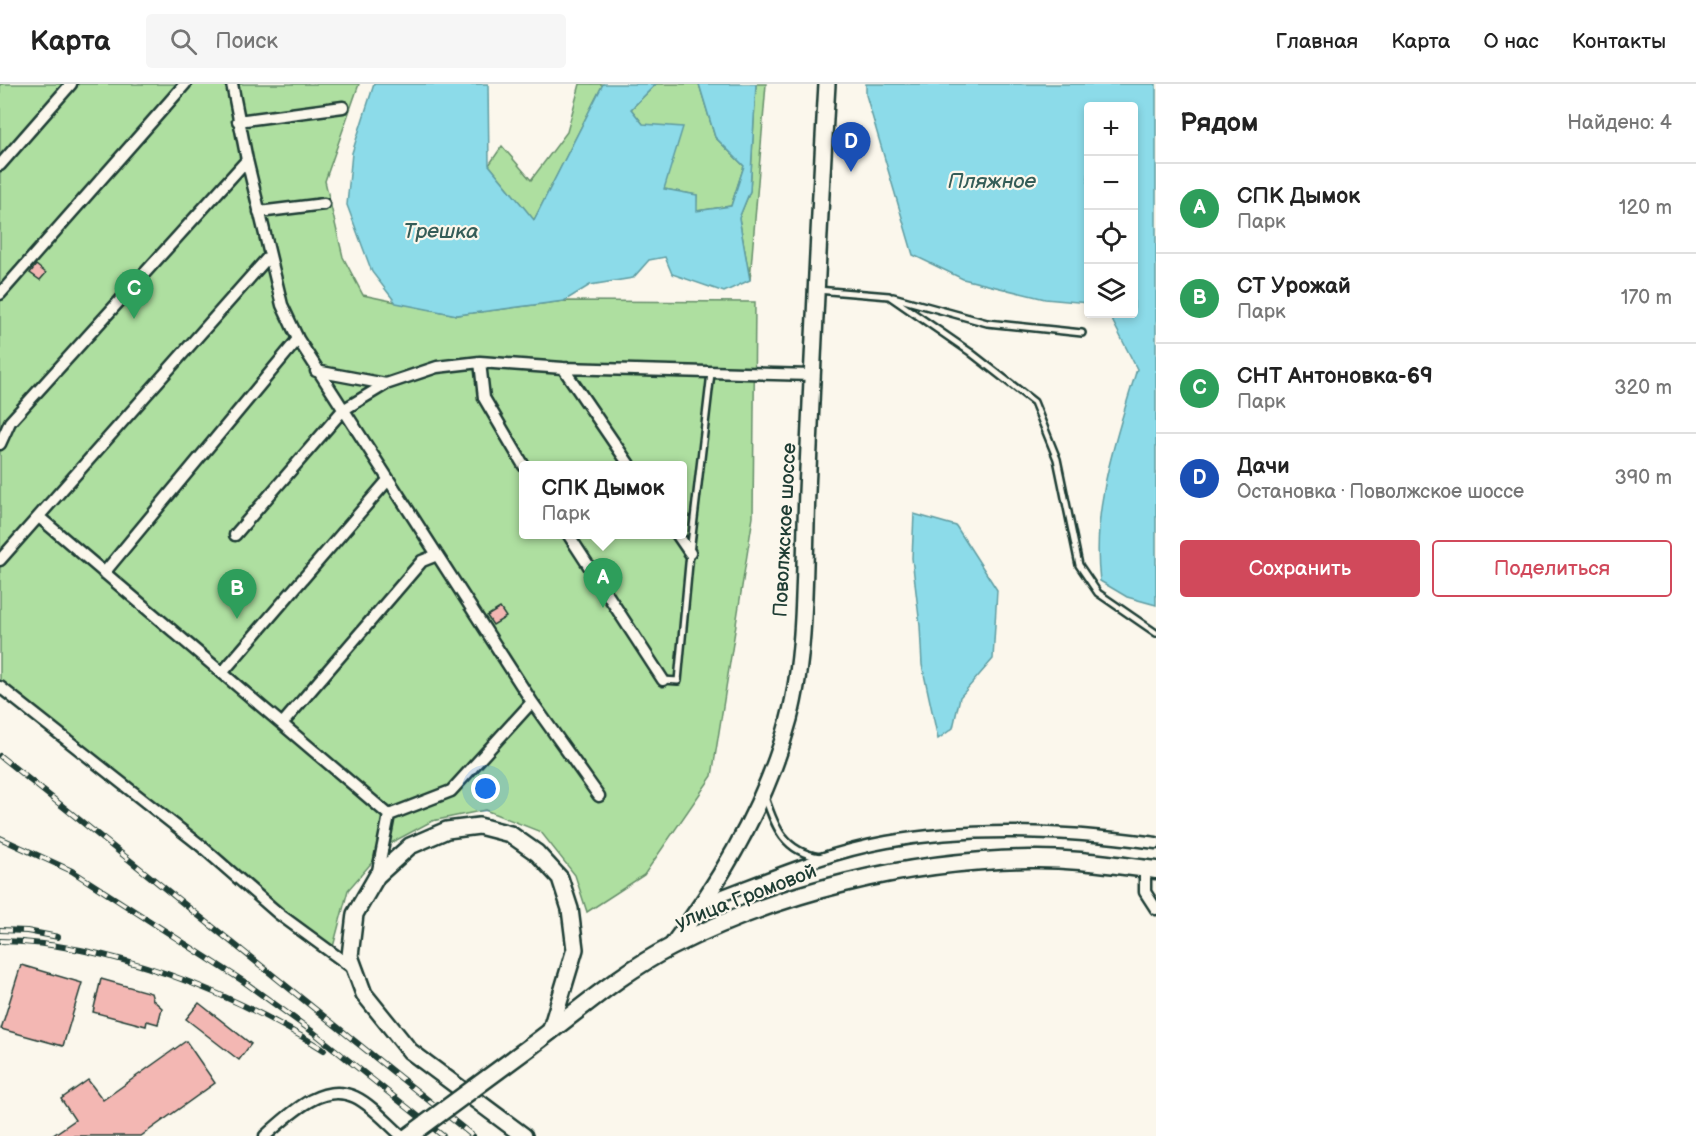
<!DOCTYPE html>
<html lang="ru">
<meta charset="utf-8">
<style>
:root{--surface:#fff;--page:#f6f6f6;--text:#222;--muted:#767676;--line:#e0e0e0;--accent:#d1495b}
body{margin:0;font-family:"Balsamiq Sans",sans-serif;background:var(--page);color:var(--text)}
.controls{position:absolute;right:18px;top:18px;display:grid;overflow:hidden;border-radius:6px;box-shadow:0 3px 9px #0003}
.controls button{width:54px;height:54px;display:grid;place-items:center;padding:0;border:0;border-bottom:2px solid var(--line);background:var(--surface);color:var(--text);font:30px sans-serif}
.you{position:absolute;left:486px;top:705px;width:21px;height:21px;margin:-15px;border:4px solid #fff;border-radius:50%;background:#1a73e8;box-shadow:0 0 0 9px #1a73e833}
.badge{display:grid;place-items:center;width:39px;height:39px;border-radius:50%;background:var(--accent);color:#fff;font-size:20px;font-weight:700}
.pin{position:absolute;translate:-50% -50px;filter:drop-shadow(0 2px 3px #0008)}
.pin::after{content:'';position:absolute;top:32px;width:21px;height:18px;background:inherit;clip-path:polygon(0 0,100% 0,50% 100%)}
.popup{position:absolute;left:519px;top:377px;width:168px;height:78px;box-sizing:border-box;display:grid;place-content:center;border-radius:6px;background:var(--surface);filter:drop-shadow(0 2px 4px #0005);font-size:20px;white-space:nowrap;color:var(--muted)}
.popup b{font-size:22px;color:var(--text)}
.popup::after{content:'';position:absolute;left:50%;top:100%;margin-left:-12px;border:12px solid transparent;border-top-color:var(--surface)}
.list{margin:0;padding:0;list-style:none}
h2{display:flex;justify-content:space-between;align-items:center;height:78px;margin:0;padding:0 24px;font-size:26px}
h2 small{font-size:20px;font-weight:400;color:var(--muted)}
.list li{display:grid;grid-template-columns:39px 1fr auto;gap:18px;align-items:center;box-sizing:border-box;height:90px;padding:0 24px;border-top:2px solid var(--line)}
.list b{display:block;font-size:22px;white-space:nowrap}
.list p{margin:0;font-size:20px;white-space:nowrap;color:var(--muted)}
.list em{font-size:20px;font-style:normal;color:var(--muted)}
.actions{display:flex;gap:12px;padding:18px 24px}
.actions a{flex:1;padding:14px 0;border:2px solid var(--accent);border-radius:6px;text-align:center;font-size:21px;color:var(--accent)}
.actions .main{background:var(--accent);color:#fff}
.icon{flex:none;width:33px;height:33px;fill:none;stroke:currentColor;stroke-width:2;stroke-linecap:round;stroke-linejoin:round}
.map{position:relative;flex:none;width:1156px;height:1052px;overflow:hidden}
header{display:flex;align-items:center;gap:36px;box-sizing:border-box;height:84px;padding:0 30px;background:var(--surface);border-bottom:2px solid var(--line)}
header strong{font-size:28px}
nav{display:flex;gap:33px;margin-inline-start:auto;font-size:21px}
.search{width:420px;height:54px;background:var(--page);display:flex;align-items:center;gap:15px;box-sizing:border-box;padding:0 21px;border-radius:6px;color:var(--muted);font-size:22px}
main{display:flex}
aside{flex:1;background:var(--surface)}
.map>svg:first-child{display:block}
</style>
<header>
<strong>Карта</strong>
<div class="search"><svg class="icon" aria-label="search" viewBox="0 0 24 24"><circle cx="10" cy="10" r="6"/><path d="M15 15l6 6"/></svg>Поиск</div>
<nav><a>Главная</a><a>Карта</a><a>О нас</a><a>Контакты</a></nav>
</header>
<main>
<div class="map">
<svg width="1156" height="1052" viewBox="0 0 1156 1052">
<rect width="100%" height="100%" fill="#fbf7ec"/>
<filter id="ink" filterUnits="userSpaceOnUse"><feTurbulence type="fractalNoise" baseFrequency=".0167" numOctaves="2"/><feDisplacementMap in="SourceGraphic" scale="12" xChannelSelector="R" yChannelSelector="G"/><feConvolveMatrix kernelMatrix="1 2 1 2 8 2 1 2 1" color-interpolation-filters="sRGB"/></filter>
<g filter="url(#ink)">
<path fill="#aedfa0" stroke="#668e6a" stroke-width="1.5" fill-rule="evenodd" d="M0,0H359L325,97L343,173L363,211L457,231L564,217L755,218L753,433L712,692L644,791L587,828L575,791L541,748L485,726L432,737L387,761L348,806L332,867L0,604ZM524,382H682V450H524Z
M580,0H603L534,136L489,81L502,62L531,96L567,48Z
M656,0H699L715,53L744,82L731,122L696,127L697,111L664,105L643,40L631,25Z
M756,0H766L750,196L739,134L750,107Z"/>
<path fill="#8cdbe9" stroke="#609ca1" stroke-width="1.5" d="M374,0H488L489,81L534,136L603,0H656L631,25L643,40L683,43L664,105L697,111V127L731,122L744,82L715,53L699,0H756L750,107L739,134L750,196L724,208L672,190L665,173L649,176L633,194L590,201L564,217L457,231L396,219L372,188L347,121L352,69Z
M866,0H1156V521L1127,513L1100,497C1091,424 1116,354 1137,285L1109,230H1134V22H1088V219L1045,215L963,195L913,171L866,11Z
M914,430L956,442L997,506L993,575L960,613L953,644L938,655L922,581L920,542L912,474Z"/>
<path fill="#f3b7b3" stroke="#1f3d34" stroke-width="1.5" d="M36,181L46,189L40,196L30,189Z
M500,524L506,533L493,541L487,532Z
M21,881L82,899L63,962L1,945Z
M101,895L151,909L153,916L162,924L158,940L147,937L146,942L93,928Z
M199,919L251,960L239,976L186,935Z
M186,957L215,999L141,1052H52L75,1036L61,1015L88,996L103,1016Z"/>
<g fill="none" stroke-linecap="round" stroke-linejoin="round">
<defs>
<path id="lane" d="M817,206L889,212L970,268L1034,318L1057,375L1079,481L1098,509L1156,549
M893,213L987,239L1082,249
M663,596L678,597L690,469L711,289
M765,713C775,743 784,768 820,773"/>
<path id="street" d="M232,0L247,76L282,221L298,255L532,618L451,707L389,731L377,792
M238,37L343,23
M0,81L71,0
M259,128L324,120
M0,210L185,0
M480,278L484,314L524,382
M563,284L630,382
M316,287L386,300
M0,360L10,338L247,76
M39,433L389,731
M568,450L663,596
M677,450L690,469
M235,451L343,326L386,300L437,283L480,278L563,284L812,291
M0,476L270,171
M104,489L298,255
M222,589L388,396
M0,603L200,761L279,830L354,885
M532,618L599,712
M282,640L422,477L437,471
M1145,785V808L1156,825
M705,818C764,796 825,769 887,758C974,742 1069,747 1156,759
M265,1052C288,1032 321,997 355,1013C372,1021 388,1040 402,1052"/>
<path id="secondary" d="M671,863C723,794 767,719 789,635C807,568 804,478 807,408C813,272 819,136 827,0
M524,1052L410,967L364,910L350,872L355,830L377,792L410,762L447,746L479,742L510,750L537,769L560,794L570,825L575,865L550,948"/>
<path id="primary" d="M531,962C577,928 620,889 671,863C782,807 906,777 1030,775C1072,774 1114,781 1156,786"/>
</defs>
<use href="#lane" stroke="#1f3d34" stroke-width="10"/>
<use href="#street" stroke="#1f3d34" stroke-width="15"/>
<use href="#secondary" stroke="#1f3d34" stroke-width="20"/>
<use href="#primary" stroke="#1f3d34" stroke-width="21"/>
<use href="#lane" stroke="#fbf7ec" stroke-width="5"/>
<use href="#street" stroke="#fbf7ec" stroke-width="10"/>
<use href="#secondary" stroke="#fbf7ec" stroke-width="15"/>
<use href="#primary" stroke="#fbf7ec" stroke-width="16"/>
<defs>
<path id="rail" d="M0,672L473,1052
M0,754L72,787L243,897L313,948L443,1052
M0,846L27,847L58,853
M0,857C110,859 232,908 324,966"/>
</defs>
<use href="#rail" stroke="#1f3d34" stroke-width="6"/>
<use href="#rail" stroke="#fbf7ec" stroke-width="4" stroke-dasharray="11" stroke-linecap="butt"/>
<defs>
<path id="primary-bridge" d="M409,1052L531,962"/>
</defs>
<use href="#primary-bridge" stroke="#1f3d34" stroke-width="21" stroke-linecap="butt"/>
<use href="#primary-bridge" stroke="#fbf7ec" stroke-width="16"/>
</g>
</g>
<g text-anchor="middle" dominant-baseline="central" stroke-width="4.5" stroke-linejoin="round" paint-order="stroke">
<g font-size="20" fill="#1f3d34" stroke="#fbf7ec">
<text transform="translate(785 446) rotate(-87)">Поволжское шоссе</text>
<text transform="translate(746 813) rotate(-21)">улица Громовой</text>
</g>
<g font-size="21" font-style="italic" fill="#355d58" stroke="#fbf7ec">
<text x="992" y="97">Пляжное</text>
<text x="441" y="147">Трешка</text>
</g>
</g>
</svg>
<div class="controls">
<button>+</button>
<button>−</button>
<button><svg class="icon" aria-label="locate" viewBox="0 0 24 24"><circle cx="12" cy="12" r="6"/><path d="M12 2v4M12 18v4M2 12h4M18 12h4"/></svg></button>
<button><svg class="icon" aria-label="layers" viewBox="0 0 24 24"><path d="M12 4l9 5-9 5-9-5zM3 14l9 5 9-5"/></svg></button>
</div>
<div class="you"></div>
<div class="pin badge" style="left:603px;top:524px;background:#2e9e5b">A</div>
<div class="popup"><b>СПК Дымок</b>Парк</div>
<div class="pin badge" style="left:237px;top:535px;background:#2e9e5b">B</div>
<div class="pin badge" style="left:134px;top:235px;background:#2e9e5b">C</div>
<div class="pin badge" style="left:851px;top:88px;background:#1a4fb4">D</div>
</div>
<aside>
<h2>Рядом<small>Найдено: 4</small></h2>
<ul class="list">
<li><span class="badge" style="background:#2e9e5b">A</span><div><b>СПК Дымок</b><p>Парк</p></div><em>120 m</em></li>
<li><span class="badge" style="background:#2e9e5b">B</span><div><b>СТ Урожай</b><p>Парк</p></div><em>170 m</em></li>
<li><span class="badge" style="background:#2e9e5b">C</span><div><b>СНТ Антоновка-69</b><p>Парк</p></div><em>320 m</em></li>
<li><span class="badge" style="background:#1a4fb4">D</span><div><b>Дачи</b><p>Остановка · Поволжское шоссе</p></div><em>390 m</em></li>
</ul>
<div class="actions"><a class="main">Сохранить</a><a>Поделиться</a></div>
</aside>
</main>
